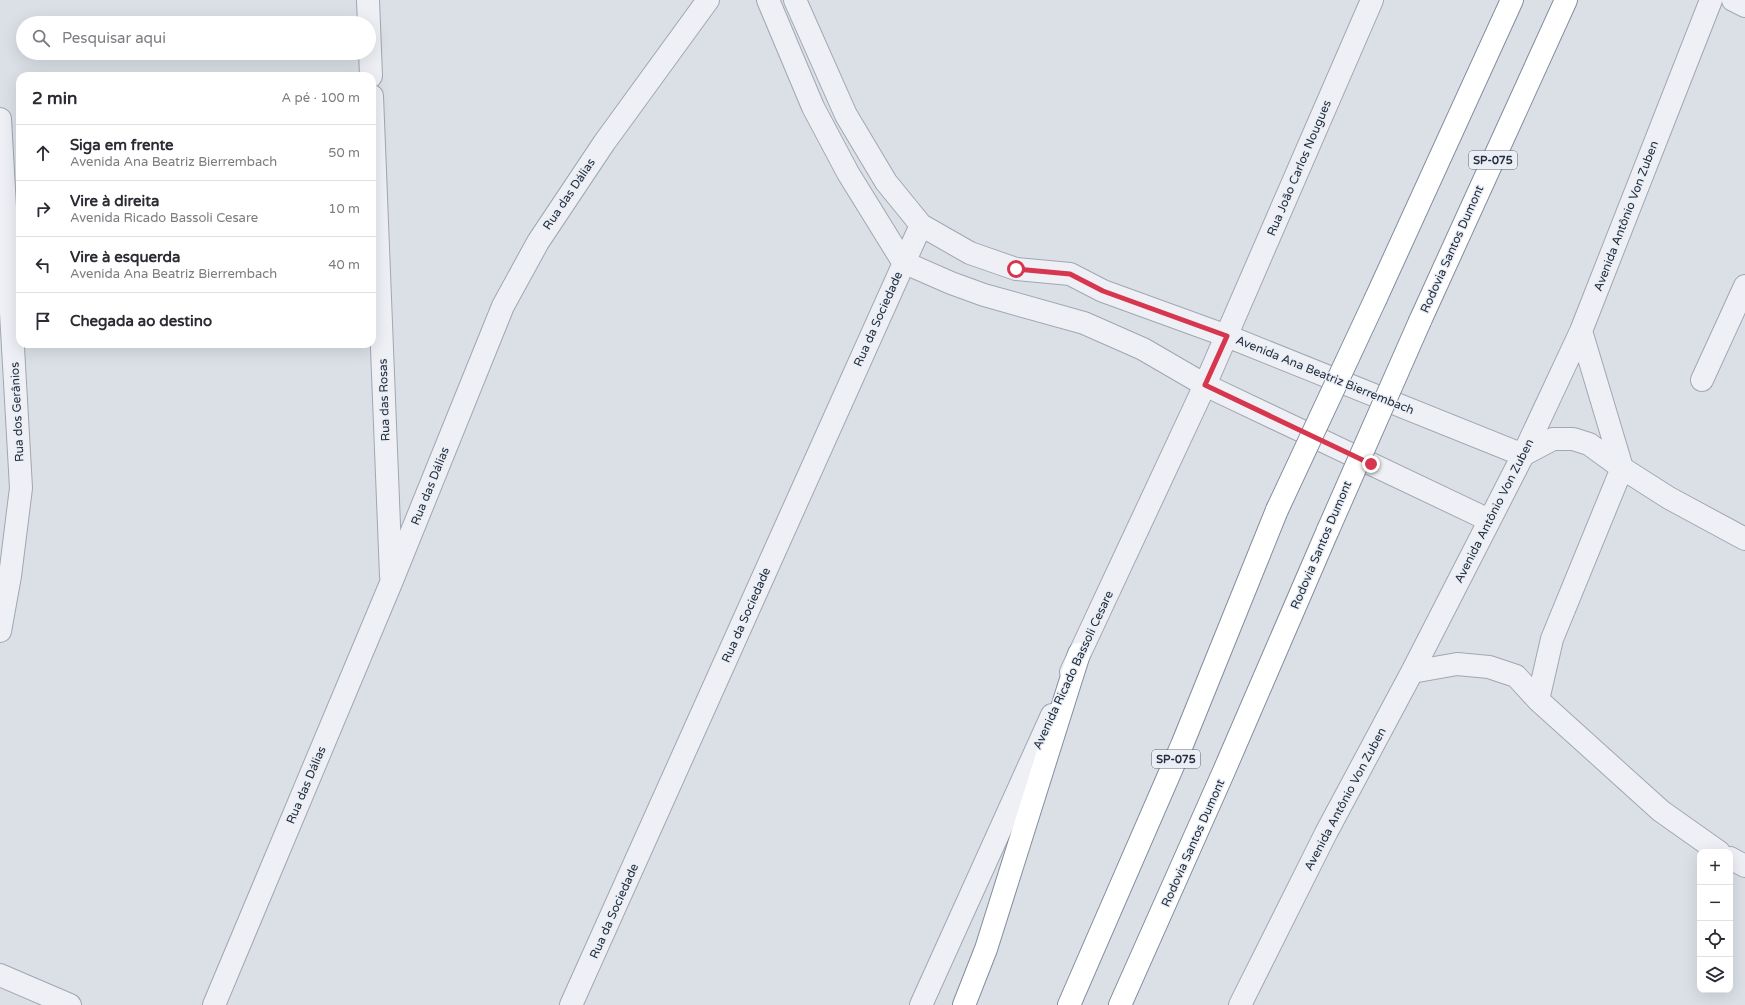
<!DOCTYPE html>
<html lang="pt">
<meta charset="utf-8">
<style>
:root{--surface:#fff;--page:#f7f7f7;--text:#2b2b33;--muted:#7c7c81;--line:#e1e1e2}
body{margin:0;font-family:"Varela Round",sans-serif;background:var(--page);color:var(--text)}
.controls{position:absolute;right:12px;bottom:12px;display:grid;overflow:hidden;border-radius:8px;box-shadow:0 4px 16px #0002}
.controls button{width:36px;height:36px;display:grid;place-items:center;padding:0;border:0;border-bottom:1px solid var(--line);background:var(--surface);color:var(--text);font:20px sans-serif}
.stop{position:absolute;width:12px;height:12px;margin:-9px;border:3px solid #d6364e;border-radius:50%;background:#fff}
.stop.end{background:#d6364e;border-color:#fff;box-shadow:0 1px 4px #0008}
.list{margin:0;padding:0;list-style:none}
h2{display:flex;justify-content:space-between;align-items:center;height:52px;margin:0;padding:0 16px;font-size:17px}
h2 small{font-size:13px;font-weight:400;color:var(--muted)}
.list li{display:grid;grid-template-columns:26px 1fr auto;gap:12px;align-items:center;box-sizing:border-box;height:56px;padding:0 16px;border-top:1px solid var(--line)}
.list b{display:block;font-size:15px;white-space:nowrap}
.list p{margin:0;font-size:13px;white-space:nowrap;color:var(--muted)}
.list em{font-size:13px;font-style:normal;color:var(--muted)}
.icon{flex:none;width:22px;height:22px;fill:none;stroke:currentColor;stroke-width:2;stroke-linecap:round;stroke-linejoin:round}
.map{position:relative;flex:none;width:1745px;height:1005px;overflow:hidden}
.search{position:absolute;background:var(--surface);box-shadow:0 4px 16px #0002;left:16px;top:16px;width:360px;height:44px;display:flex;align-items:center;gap:10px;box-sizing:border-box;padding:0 14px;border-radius:22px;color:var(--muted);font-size:15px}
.panel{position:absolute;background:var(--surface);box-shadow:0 4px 16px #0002;left:16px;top:72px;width:360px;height:276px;border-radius:12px}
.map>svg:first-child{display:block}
</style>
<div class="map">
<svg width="1745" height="1005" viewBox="0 0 1745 1005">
<rect width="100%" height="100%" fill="#dbe0e7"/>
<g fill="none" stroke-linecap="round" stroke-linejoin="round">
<defs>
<path id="minor" d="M368,0L371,76
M768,0L813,107L848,173L903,262L951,283L984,295L1084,323L1143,349L1205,385L1489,520
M795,0L846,115L886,182L921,225L970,253L1016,269L1070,274L1103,291L1227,336L1523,455
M1733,0L1745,6
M372,96L391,576
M0,119L21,488L10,576L0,631
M1581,331L1622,468
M1702,380L1745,286
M1523,455L1553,439H1573L1589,444L1622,468L1669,498L1745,539
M1622,468L1552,639L1538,700L1661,811L1719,852
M1071,672L1205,385L1372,0
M1412,672L1457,664L1489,667L1516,676L1538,700
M1730,858L1745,866
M0,975L70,1005
M214,1005L391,583L503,306L538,242L604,143L708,0
M571,1005L921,225
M921,1005L1052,715
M1240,1005L1326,833L1412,672L1523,455L1581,331L1711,0"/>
<path id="highway" d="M1376,298L1512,0
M1420,321L1566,0
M964,1005L986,949L1079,654
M1069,1005L1182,745L1277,510
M1120,1005L1224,771L1328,530"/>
</defs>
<use href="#minor" stroke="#a0a7b1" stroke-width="24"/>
<use href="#highway" stroke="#828d9e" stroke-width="24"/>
<use href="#minor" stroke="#eef0f5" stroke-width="22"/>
<use href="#highway" stroke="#fff" stroke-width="22"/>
<defs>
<path id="highway-bridge" d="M1277,510L1376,298
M1328,530L1420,321"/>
</defs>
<use href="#highway-bridge" stroke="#828d9e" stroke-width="24" stroke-linecap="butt"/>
<use href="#highway-bridge" stroke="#fff" stroke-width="22"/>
</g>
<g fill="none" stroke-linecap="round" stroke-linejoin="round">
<path stroke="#d6364e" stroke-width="5" d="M1016,269L1070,274L1103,291L1227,336L1205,385L1371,464"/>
</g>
<g text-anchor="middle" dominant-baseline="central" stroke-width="3" stroke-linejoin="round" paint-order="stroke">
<g fill="#eaeff5" stroke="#5f6775" stroke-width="1">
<rect x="1469" y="151" width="48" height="18" rx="3"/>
<rect x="1152" y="750" width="48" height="18" rx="3"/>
</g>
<g font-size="11" font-weight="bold" fill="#242d3e">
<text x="1493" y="160">SP-075</text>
<text x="1176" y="759">SP-075</text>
</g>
<g font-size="12" fill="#242d3e" stroke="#eaeff5">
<text transform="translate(1299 168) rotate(-67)">Rua João Carlos Nougues</text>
<text transform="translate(569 194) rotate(-56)">Rua das Dálias</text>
<text transform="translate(1626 216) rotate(-69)">Avenida Antônio Von Zuben</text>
<text transform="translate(1452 249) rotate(-66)">Rodovia Santos Dumont</text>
<text transform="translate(878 319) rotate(-66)">Rua da Sociedade</text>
<text transform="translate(1325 375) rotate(22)">Avenida Ana Beatriz Bierrembach</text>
<text transform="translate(384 400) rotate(-92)">Rua das Rosas</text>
<text transform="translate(17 412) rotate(-93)">Rua dos Gerânios</text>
<text transform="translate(430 486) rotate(-68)">Rua das Dálias</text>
<text transform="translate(1494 511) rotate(-63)">Avenida Antônio Von Zuben</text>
<text transform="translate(1321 545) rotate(-67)">Rodovia Santos Dumont</text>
<text transform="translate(746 615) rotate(-66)">Rua da Sociedade</text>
<text transform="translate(1073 670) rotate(-65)">Avenida Ricado Bassoli Cesare</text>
<text transform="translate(306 785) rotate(-67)">Rua das Dálias</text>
<text transform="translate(1345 799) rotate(-62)">Avenida Antônio Von Zuben</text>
<text transform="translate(1193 843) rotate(-66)">Rodovia Santos Dumont</text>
<text transform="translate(614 911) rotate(-66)">Rua da Sociedade</text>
</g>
</g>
</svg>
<div class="controls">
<button>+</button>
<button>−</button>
<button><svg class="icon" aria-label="locate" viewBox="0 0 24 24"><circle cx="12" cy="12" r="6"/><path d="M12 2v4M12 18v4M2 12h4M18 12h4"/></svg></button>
<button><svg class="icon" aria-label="layers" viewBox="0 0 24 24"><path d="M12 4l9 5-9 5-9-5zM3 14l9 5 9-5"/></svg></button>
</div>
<div class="stop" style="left:1016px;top:269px"></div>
<div class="stop end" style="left:1371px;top:464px"></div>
<div class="search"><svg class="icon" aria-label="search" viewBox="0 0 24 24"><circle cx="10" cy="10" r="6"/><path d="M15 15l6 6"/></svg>Pesquisar aqui</div>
<section class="panel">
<h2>2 min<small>A pé · 100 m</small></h2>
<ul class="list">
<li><svg class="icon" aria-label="ahead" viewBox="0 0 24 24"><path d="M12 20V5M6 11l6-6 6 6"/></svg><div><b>Siga em frente</b><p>Avenida Ana Beatriz Bierrembach</p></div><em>50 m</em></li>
<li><svg class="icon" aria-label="right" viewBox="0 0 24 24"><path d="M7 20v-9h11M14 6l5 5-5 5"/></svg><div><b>Vire à direita</b><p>Avenida Ricado Bassoli Cesare</p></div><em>10 m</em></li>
<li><svg class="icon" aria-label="left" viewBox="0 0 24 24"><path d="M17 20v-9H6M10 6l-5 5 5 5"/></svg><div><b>Vire à esquerda</b><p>Avenida Ana Beatriz Bierrembach</p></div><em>40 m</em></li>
<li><svg class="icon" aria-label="arrive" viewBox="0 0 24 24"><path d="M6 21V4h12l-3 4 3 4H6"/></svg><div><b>Chegada ao destino</b></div></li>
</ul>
</section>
</div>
